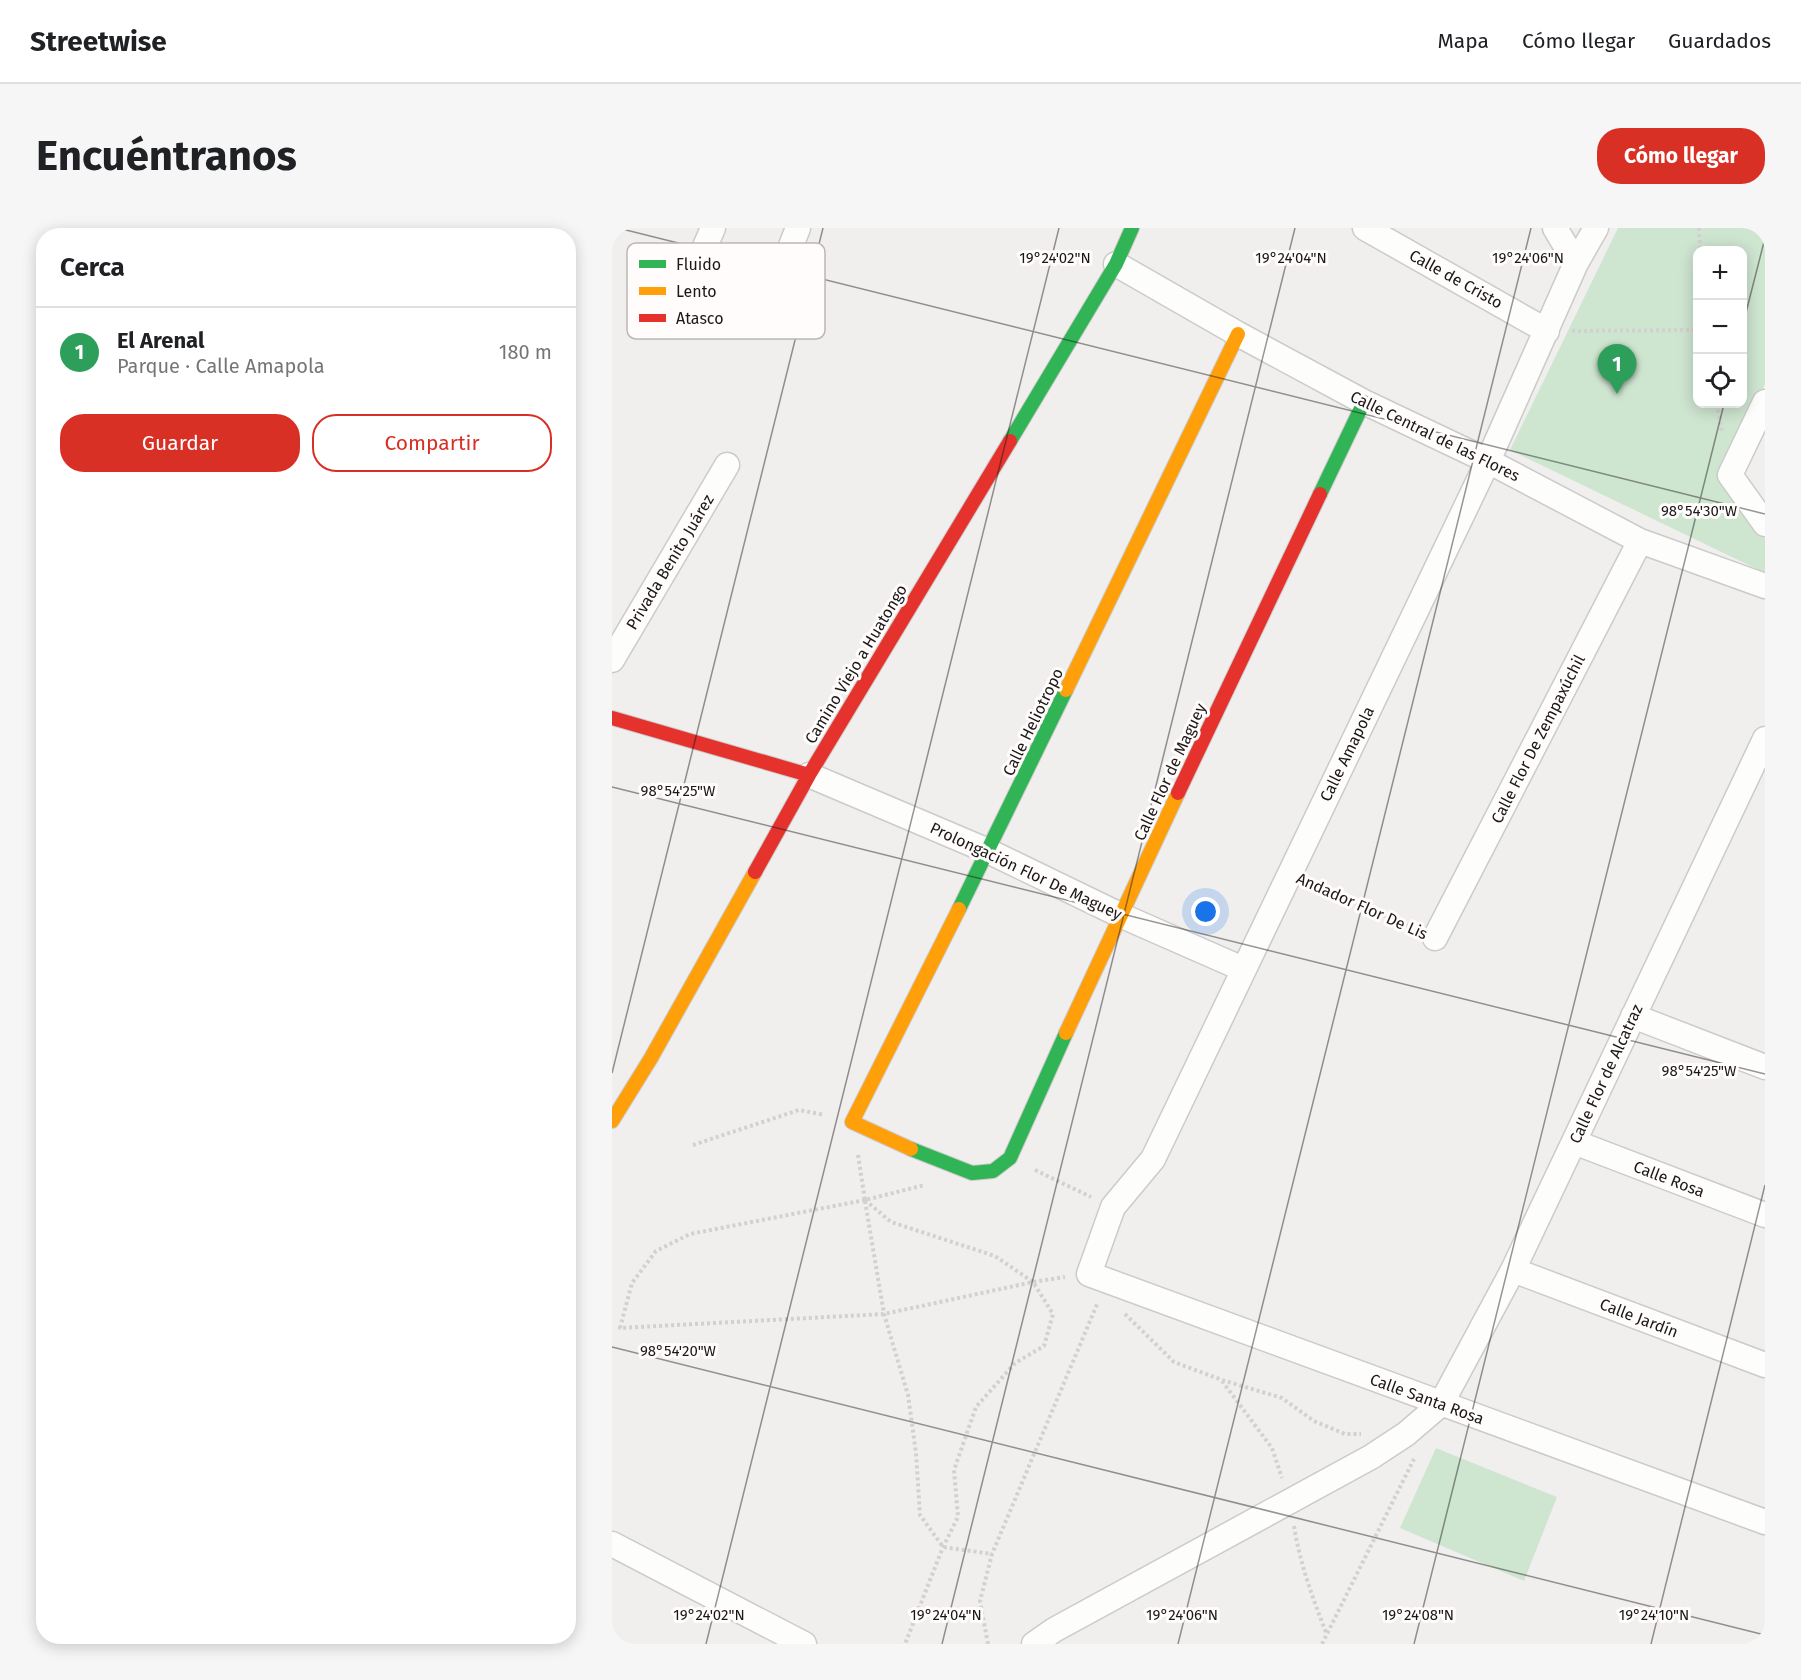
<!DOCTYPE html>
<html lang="es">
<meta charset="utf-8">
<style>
:root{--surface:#fff;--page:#f6f6f6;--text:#202124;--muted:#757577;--line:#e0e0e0;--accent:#d93025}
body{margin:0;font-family:"Fira Sans",sans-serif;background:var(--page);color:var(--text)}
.controls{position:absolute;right:18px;top:18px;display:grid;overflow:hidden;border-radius:12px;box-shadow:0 3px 15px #0003}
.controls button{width:54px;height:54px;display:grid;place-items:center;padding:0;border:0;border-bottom:2px solid var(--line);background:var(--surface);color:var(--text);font:30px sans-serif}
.you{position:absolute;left:594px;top:684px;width:21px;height:21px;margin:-15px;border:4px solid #fff;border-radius:50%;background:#1a73e8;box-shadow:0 0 0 9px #1a73e833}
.badge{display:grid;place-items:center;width:39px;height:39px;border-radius:50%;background:var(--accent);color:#fff;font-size:20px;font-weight:700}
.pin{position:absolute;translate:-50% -50px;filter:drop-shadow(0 2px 3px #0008)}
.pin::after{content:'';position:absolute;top:32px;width:21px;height:18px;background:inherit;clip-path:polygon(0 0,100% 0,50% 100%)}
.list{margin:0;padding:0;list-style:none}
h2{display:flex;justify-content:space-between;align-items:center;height:78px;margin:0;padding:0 24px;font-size:26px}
h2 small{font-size:20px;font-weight:400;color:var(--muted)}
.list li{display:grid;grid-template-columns:39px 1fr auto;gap:18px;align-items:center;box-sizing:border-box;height:90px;padding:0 24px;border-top:2px solid var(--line)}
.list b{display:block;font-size:22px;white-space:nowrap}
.list p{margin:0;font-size:20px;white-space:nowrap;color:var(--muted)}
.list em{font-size:20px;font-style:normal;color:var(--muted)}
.actions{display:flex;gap:12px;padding:18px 24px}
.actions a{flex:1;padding:14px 0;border:2px solid var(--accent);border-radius:24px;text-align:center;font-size:21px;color:var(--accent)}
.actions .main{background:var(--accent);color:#fff}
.icon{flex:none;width:33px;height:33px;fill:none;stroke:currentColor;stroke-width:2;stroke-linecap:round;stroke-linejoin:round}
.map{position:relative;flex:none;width:1153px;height:1416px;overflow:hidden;border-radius:24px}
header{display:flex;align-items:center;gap:36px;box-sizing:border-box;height:84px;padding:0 30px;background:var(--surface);border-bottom:2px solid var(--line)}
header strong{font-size:28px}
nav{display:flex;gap:33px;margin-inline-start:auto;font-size:21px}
.intro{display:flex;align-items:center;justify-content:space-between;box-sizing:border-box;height:144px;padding:0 36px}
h1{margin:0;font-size:42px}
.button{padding:15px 27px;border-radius:24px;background:var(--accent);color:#fff;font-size:21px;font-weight:700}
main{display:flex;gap:36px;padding:0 36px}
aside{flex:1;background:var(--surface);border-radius:24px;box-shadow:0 3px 15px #0003}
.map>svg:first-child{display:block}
</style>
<header>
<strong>Streetwise</strong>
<nav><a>Mapa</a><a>Cómo llegar</a><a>Guardados</a></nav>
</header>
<div class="intro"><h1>Encuéntranos</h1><a class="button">Cómo llegar</a></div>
<main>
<aside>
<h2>Cerca<small></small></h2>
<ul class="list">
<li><span class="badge" style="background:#2e9e5b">1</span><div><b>El Arenal</b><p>Parque · Calle Amapola</p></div><em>180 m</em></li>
</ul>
<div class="actions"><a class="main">Guardar</a><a>Compartir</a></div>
</aside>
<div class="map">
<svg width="1153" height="1416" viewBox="0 0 1153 1416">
<rect width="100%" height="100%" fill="#f1efee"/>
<path fill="#cee5d0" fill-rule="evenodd" d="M1006,0H1153V156L1110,245L1153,311V345L898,222ZM1086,22H1130V176H1086Z
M824,1220L945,1269L912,1353L788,1300Z"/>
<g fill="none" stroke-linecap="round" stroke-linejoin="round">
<defs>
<path id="street" d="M753,0L935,103
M943,0L964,35
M984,0L964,35L876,233L541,931L501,979L477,1046L1153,1294
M504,36L626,106L752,174L876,233L1028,313L1153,358
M79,51L101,0
M160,66L186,0
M1153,174L1118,247L1153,296
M0,432L115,237
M197,547L376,623L508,687L631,741
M823,710L1028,313
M1021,788L1153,839
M962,914L1153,987
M901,1042L1153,1137
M0,1316L192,1416
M422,1416L442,1402L759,1229L794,1206L829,1176L901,1042L1153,511"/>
<path id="fast" d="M398,213L504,36L520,0
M708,266L752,174
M347,681L454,462
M299,921L360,945L381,943L398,930L454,805"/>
<path id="slow" d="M454,462L626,106
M454,805L566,565
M0,893L39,830L143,644
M299,921L240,894L347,681"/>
<path id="jam" d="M0,490L197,547
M566,565L708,266
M143,644L197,547L398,213"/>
</defs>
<use href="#street" stroke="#cccbca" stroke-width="27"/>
<use href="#fast" stroke="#cccbca" stroke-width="16"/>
<use href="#slow" stroke="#cccbca" stroke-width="16"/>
<use href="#jam" stroke="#cccbca" stroke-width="16"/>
<path stroke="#d2d0d0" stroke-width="4" stroke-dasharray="3 3" stroke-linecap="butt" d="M1087,0L1088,22
M960,103L1086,102
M1105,176L1110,204
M700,656L803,701
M81,917L187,882L213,887
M246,927L253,972L313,957
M423,942L479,969
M253,972L78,1006L44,1023L20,1055L8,1100L272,1086L421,1054L453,1049
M253,972L279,994L383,1028L421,1054L441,1086L432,1118L403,1135L364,1179L342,1242L346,1289L331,1319L293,1416
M253,973L272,1086L296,1167L304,1225L308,1287L331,1319L380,1326
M513,1086L562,1134L610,1152L670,1170L702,1193L733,1206H749
M610,1153L660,1220L670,1250
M682,1298C688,1336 701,1371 715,1407
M376,1416L368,1373L380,1326L486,1074
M710,1416L802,1231"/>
<use href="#street" stroke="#fdfdfc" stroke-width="24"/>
<use href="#fast" stroke="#30b455" stroke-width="14"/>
<use href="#slow" stroke="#ff9f0a" stroke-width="14"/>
<use href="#jam" stroke="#e5322d" stroke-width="14"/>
</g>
<path fill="none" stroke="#191717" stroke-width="1.5" stroke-opacity="0.45" d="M6,0L1153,286M1130,100L1153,10M0,559L1153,846M0,845L211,0M0,1119L1153,1407M94,1416L447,0M330,1416L683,0M566,1416L919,0M802,1416L1112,176M1039,1416L1153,957"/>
<g text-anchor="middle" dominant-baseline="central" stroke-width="6" stroke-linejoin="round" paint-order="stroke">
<g font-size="16" fill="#191717" stroke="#fffcfb">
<text transform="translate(844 51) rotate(29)">Calle de Cristo</text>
<text transform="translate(823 208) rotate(26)">Calle Central de las Flores</text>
<text transform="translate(58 334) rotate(-59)">Privada Benito Juárez</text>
<text transform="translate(244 436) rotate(-59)">Camino Viejo a Huatongo</text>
<text transform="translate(421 494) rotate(-64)">Calle Heliotropo</text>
<text transform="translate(926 511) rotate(-63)">Calle Flor De Zempaxúchil</text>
<text transform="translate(735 526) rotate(-64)">Calle Amapola</text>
<text transform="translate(558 544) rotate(-65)">Calle Flor de Maguey</text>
<text transform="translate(414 643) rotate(25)">Prolongación Flor De Maguey</text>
<text transform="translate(750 678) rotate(24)">Andador Flor De Lis</text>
<text transform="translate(994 846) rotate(-65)">Calle Flor de Alcatraz</text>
<text transform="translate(1057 951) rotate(21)">Calle Rosa</text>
<text transform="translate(1027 1090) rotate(21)">Calle Jardín</text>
<text transform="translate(815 1171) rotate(20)">Calle Santa Rosa</text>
</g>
</g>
<rect x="15" y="15" width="198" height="96" rx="9" fill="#fffcfb" stroke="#bab7b7" stroke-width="1.5"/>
<rect x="27" y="32" width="27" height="8" fill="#30b455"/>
<rect x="27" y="59" width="27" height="8" fill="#ff9f0a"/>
<rect x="27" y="86" width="27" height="8" fill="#e5322d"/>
<g font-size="16" fill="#191717">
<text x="64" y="42">Fluido</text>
<text x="64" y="69">Lento</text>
<text x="64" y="96">Atasco</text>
</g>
<g font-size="15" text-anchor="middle" fill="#191717" stroke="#fffcfb" stroke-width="6" stroke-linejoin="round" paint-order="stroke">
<text x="443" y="35">19°24'02"N</text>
<text x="679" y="35">19°24'04"N</text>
<text x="916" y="35">19°24'06"N</text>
<text x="1087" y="288">98°54'30"W</text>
<text x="66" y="568">98°54'25"W</text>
<text x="1087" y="848">98°54'25"W</text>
<text x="66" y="1128">98°54'20"W</text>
<text x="97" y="1392">19°24'02"N</text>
<text x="334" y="1392">19°24'04"N</text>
<text x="570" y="1392">19°24'06"N</text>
<text x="806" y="1392">19°24'08"N</text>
<text x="1042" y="1392">19°24'10"N</text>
</g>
</svg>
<div class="controls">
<button>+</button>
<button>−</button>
<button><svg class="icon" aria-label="locate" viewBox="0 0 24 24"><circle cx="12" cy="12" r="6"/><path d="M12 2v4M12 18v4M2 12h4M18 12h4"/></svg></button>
</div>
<div class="you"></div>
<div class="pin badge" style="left:1005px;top:166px;background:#2e9e5b">1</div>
</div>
</main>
